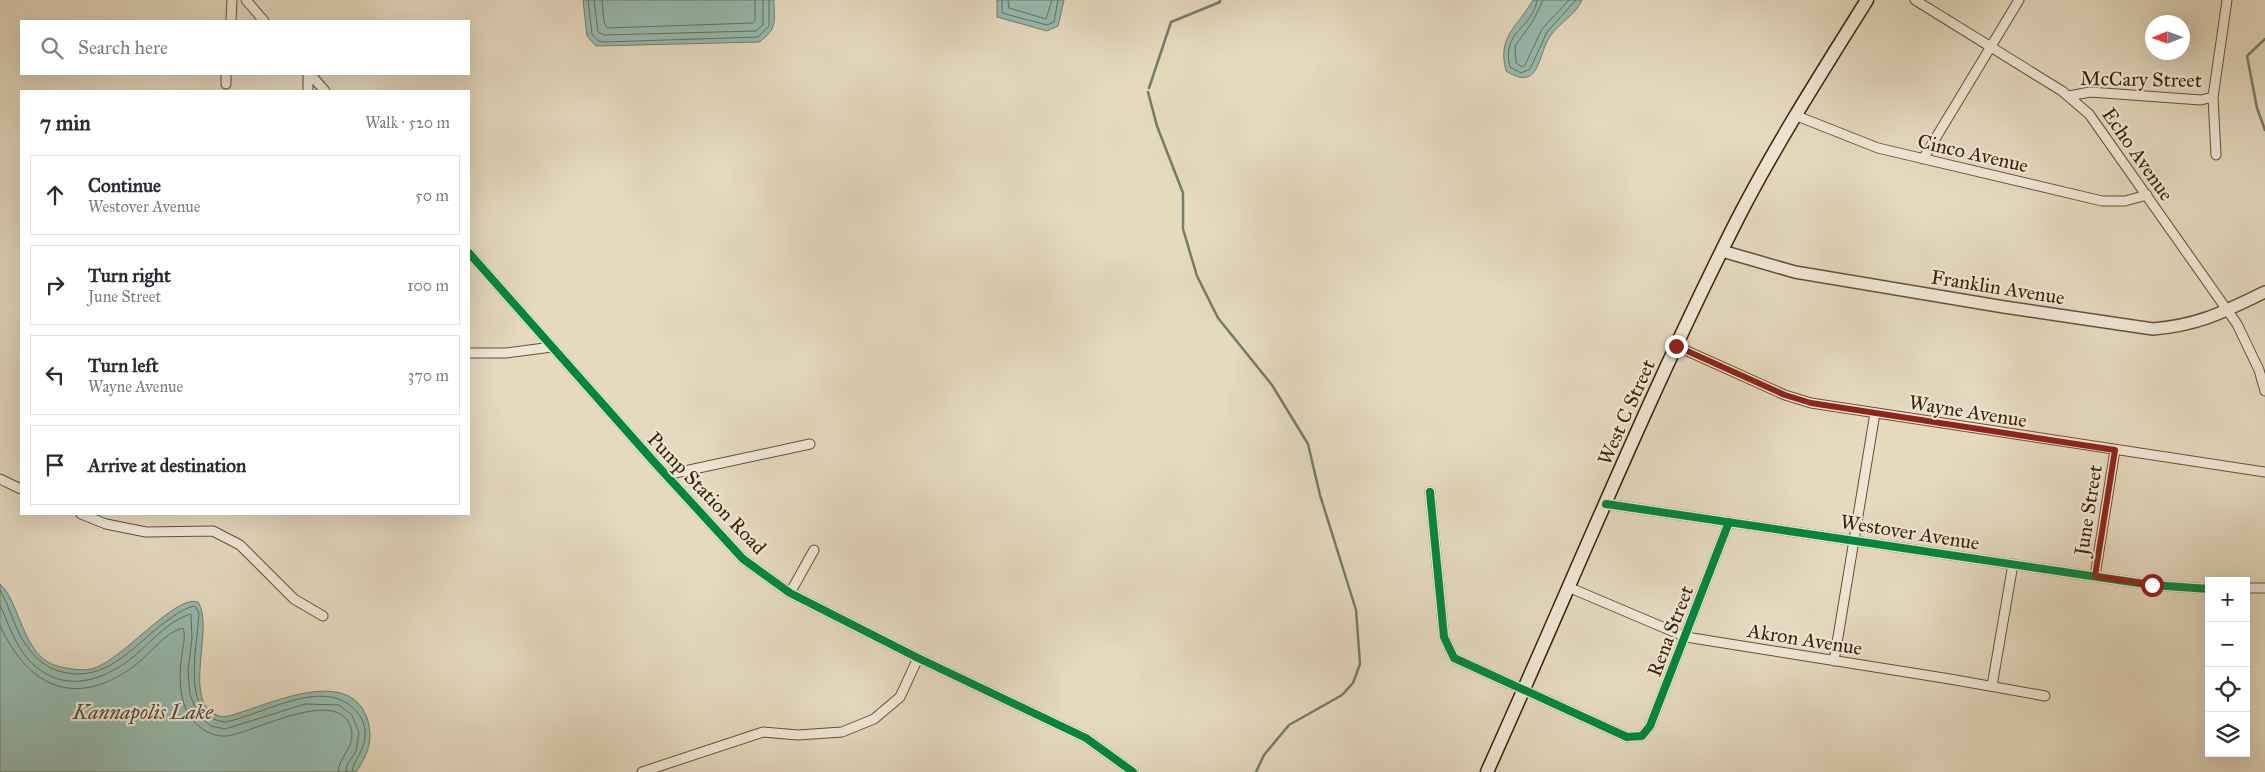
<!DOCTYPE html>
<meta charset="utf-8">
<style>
:root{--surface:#fff;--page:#f7f7f7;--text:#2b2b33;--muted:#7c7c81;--line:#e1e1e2}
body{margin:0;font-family:"IM FELL Great Primer",serif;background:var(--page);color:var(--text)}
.controls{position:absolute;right:15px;bottom:15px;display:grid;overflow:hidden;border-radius:0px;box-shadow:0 5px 20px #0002}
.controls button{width:45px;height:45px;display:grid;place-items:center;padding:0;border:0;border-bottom:1px solid var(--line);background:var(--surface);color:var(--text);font:25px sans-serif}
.compass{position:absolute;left:2145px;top:15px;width:45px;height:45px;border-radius:50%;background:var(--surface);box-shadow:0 5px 20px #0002;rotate:269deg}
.stop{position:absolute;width:15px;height:15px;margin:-11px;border:4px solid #8f2418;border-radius:50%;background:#fff}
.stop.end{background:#8f2418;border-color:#fff;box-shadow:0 1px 5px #0008}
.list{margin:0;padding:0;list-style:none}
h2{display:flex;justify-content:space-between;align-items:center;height:65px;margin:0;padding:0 20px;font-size:21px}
h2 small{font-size:16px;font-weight:400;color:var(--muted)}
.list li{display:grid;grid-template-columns:32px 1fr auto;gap:15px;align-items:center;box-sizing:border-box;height:80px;margin:0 10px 10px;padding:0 10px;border:1px solid var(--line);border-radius:0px}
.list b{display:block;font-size:19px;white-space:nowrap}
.list p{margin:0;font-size:16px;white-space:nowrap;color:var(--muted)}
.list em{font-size:16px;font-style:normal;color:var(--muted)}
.icon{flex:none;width:28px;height:28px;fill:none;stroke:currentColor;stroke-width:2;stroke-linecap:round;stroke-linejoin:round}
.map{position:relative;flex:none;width:2265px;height:772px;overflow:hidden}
.search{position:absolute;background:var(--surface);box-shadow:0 5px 20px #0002;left:20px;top:20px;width:450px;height:55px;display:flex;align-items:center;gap:12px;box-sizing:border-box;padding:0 18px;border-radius:0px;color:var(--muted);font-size:19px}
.panel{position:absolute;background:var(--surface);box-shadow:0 5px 20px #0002;left:20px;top:90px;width:450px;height:425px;border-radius:0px}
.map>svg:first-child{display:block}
</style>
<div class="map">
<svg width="2265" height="772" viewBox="0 0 2265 772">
<rect width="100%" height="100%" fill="#e5d9be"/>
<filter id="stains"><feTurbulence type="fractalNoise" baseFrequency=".004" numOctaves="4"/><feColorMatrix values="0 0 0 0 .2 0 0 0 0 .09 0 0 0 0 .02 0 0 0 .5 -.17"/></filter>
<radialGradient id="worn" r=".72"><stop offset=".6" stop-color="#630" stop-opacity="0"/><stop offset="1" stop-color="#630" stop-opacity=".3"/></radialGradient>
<path fill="#96baae" stroke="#737d6b" d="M583,0H774C774,21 778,29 759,42L596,46L587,36Z
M997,0H1064L1058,26L1047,31L997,17Z
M1533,0H1582C1575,15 1561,22 1551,35C1537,54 1541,93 1506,71C1497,36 1517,28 1533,0Z
M0,584C21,602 22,660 61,667C71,669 81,671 91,669C119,664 176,593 198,602C216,630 177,710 224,717C259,710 347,662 367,718C374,739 368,755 356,772H0Z"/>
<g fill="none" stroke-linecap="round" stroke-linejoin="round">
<path stroke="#6a6e5a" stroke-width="1" d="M588,0L592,34L598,41L604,42L758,37L769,26V0
M594,0L598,32L604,35L756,31L763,25V0
M602,0L604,22L607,28L753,23L755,21V0
M1002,0V13L1047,25L1054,22L1058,0
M1008,0L1009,8L1046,19L1052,0
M1537,0C1533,29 1501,30 1510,67L1521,73L1530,69L1547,32L1576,0
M1543,0L1533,21L1515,46L1516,63L1522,67L1525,65L1542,29L1569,0
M0,590C11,609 15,632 29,649C38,661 51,671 67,673C111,681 138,640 171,618C178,613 187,607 195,606L199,613C198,644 179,717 225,722C260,716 319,678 352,707C360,714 365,722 365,733C366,751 353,759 352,772
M0,605C7,621 13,638 23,653C54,694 97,686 133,657C150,643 169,620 191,614L192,639L188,670L190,695L199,716L211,726L225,729L305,704L339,705L352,715L359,733L356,751L347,765L346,772
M0,625C29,691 80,709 138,663C151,652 166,632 183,628C186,635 183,645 182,654C179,674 178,703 193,720C201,730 213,737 226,736C252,734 345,681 352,733C353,749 339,757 338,772"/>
<path stroke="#737d6b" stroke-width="2.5" d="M2265,39L2247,56L2257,108L2265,130
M1149,88L1171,22L1220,2V0
M1148,92L1157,126L1183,193V229L1197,276L1218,318L1272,385L1308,444L1320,495L1356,610L1360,664L1353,683L1342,695L1289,725L1264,755L1256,772"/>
<defs>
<path id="minor" d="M246,0L264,21
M1915,0L2062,91L2089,114L2237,324L2259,370L2265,391
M231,21L232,0
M310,74L325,91
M226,84V74
M308,91V74
M2069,96L2090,92L2201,100L2213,97
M1797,116L1878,148L2102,201H2125L2147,195
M2216,155L2213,97L2227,0
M1923,159L2019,0
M469,253L655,463L743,559L790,593L918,658L1086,738L1133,772
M1676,346L1785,395L1811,403L2265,472
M469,353H506L552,347
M666,475L810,444
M0,479L21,489
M1430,492L1444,637L1454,658L1627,737L1642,736L1650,726L1729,522
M1606,504L2152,585L2209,589
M81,514L106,524L146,532L213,531L240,545L294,599L323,616
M2095,576L2115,450
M1568,587L1686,637L1950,679L2045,696
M2246,588H2265
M790,593L814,550
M1834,661L1875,413
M1992,686L2013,564
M642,772L763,732L798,735L842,732L874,719L900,697L918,658"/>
<path id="tertiary" d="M1722,251L1795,272L2004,307L2153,329C2200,325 2223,312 2265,292"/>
<path id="secondary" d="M1487,772C1570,588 1646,400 1737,220C1776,144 1822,72 1867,0"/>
</defs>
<use href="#minor" stroke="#684f35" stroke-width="11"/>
<use href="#tertiary" stroke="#684f35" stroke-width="14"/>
<use href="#secondary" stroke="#3f2107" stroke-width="15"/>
<use href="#minor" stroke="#eee6d5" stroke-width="9"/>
<use href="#tertiary" stroke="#eee6d5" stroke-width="11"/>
<use href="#secondary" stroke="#eee6d5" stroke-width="12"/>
<defs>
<path id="cycleway" d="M469,253L655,463L743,559L790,593L918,658L1086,738L1133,772
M1430,492L1444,637L1454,658L1627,737L1642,736L1650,726L1729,522
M1606,504L2152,585L2209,589"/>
</defs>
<use href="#cycleway" stroke="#eee6d5" stroke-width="11"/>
<use href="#cycleway" stroke="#00873e" stroke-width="8"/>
</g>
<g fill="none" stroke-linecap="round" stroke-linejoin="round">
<path stroke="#8f2418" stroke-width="6" d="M1676,346L1785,395L1811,403L2115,450L2095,576L2152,585"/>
</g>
<g text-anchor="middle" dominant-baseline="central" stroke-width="4.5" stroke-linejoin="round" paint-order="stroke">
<g font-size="20" fill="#3f2107" stroke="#eee6d5">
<text transform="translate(2141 79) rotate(1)">McCary Street</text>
<text transform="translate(1973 153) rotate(13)">Cinco Avenue</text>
<text transform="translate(2138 154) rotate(55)">Echo Avenue</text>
<text transform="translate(1998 287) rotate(9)">Franklin Avenue</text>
<text transform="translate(1968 411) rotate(9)">Wayne Avenue</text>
<text transform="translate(1626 412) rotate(-66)">West C Street</text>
<text transform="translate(707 493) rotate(46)">Pump Station Road</text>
<text transform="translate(2088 510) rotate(-81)">June Street</text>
<text transform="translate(1910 532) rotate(9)">Westover Avenue</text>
<text transform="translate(1670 631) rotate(-69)">Rena Street</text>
<text transform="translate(1805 639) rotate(9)">Akron Avenue</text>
</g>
<g font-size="21" font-style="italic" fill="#594f39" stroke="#eee6d5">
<text x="143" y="712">Kannapolis Lake</text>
</g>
</g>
<rect width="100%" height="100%" filter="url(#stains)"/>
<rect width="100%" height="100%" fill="url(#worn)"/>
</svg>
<div class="controls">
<button>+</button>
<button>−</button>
<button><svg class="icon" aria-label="locate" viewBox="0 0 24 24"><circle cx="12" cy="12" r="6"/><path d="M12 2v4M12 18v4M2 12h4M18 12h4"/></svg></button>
<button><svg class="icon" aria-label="layers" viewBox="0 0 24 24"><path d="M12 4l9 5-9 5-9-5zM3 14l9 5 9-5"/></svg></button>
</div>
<svg class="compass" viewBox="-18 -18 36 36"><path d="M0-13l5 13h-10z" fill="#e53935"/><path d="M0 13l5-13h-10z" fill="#7c7c81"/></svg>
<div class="stop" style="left:2152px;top:585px"></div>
<div class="stop end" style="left:1676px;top:346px"></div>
<div class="search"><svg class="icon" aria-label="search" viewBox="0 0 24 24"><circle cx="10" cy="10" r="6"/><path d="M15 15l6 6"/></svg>Search here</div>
<section class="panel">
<h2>7 min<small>Walk · 520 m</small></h2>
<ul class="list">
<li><svg class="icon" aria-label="ahead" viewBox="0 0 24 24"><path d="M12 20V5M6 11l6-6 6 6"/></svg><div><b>Continue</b><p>Westover Avenue</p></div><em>50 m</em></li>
<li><svg class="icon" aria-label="right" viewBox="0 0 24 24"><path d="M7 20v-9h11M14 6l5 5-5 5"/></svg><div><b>Turn right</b><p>June Street</p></div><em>100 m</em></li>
<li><svg class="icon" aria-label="left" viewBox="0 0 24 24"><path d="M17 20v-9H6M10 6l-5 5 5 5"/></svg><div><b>Turn left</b><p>Wayne Avenue</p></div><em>370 m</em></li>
<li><svg class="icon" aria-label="arrive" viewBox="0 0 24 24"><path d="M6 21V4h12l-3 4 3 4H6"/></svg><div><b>Arrive at destination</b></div></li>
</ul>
</section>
</div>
